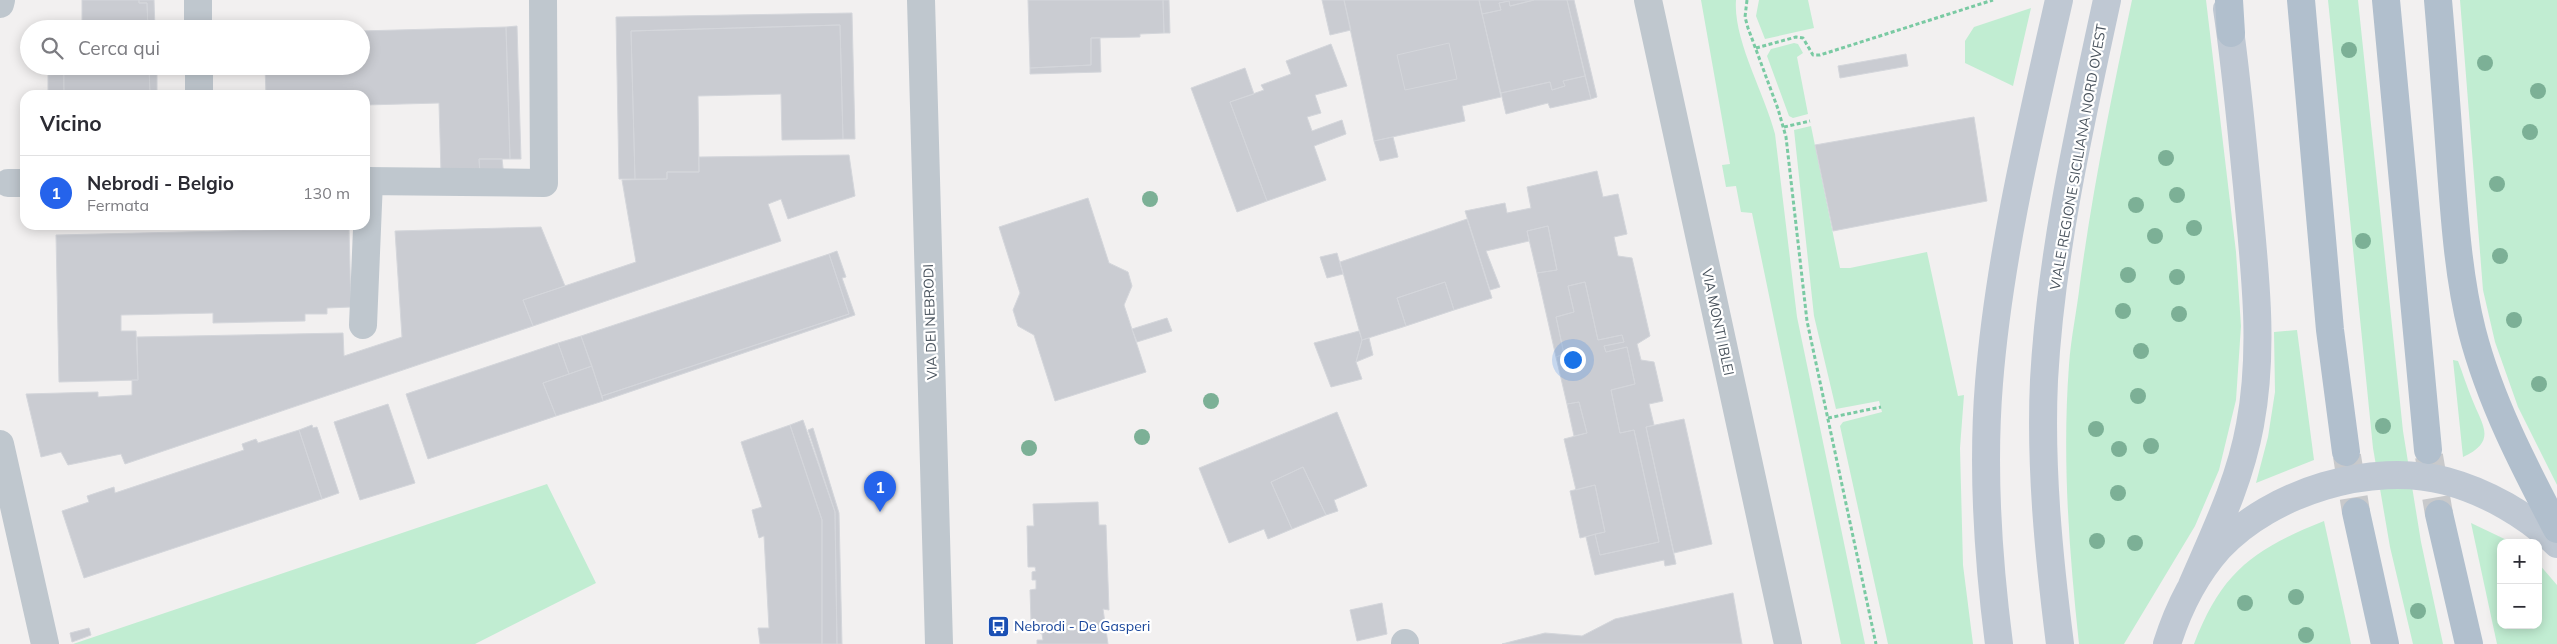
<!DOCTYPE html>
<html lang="it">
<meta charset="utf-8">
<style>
:root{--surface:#fff;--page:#f2f2f3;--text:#2b2b33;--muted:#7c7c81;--line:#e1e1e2;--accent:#2563eb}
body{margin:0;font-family:Mulish,sans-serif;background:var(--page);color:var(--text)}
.controls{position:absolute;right:15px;bottom:15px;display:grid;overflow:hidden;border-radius:10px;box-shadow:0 2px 12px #0003}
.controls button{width:45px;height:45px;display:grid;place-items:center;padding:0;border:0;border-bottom:1px solid var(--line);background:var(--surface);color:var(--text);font:25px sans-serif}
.you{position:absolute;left:1572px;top:359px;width:18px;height:18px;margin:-12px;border:4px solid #fff;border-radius:50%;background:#1a73e8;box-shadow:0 0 0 8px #1a73e833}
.badge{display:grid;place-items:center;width:32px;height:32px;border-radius:50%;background:var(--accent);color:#fff;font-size:16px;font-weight:700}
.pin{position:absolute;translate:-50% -41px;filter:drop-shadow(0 1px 2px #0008)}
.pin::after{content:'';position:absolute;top:26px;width:18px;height:15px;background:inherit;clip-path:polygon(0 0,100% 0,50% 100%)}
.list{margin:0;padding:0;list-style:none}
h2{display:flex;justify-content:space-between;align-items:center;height:65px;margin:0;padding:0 20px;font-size:21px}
h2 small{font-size:16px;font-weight:400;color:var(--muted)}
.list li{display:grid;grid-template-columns:32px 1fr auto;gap:15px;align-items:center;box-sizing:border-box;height:75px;padding:0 20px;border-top:1px solid var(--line)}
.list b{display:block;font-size:19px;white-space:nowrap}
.list p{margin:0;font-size:16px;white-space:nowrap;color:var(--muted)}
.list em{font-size:16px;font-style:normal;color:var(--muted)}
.icon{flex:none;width:28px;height:28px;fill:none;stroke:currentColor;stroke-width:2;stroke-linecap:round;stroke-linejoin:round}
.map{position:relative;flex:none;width:2557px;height:644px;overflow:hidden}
.search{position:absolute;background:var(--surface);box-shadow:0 2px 12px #0003;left:20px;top:20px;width:350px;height:55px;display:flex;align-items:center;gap:12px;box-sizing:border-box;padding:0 18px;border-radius:28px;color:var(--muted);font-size:19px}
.panel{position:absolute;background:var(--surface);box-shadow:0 2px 12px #0003;left:20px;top:90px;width:350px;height:140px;border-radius:15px}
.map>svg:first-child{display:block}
</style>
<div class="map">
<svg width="2557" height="644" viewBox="0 0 2557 644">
<rect width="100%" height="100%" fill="#f2f0f0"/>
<path fill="#c1edd2" d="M1701,0H1736C1733,40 1765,94 1775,134L1797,317L1865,644H1841L1752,213L1741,212L1736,186L1726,187L1722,165L1730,164Z
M1759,0H1808L1814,28L1765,39L1756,16Z
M2132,0H2206L2236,252L2241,326L2236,400L2219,470L2195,526L2124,644H2079C2069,551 2062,458 2069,365C2071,337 2077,310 2080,283C2093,187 2112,94 2132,0Z
M2328,0H2358L2403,431L2421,542L2443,644H2413L2390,547L2373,448Z
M2460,0H2557V485L2518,407L2495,342L2483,290Z
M2031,8L2013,86L1965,63V41L1974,27Z
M1794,43L1798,44L1803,53L1797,57L1808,114L1793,118L1789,116L1767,56L1771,49Z
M1811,126L1840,268H1850L1927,252L1958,396L1964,395L1960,448L1963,565L1973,644H1888L1840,426L1843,422L1882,412L1879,401L1836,409L1814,316L1794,130Z
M2297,330L2314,460L2256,483L2268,437L2275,392L2274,332Z
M2453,360L2458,361C2463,374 2467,387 2472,399C2482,425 2498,441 2463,457Z
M547,484L596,583L475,644H73Z
M2324,521L2351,644H2194C2222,571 2254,549 2324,521Z
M2471,523L2513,543H2501V625H2538V563L2557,585V644H2497Z"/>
<path fill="#caccd2" stroke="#d4d6db" d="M82,0H139V3H147L148,29H82Z
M139,0H154L155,29H148L147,3H139Z
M1028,0H1163L1164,33L1140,34V37L1091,38V65L1030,68Z
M1163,0H1169L1170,33H1164Z
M1322,0H1344L1351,30L1330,35Z
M1344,0H1479L1501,97L1462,106L1465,121L1374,141Z
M1479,0H1534L1510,6L1509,1L1499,3L1501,10L1482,14Z
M1534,0H1567L1585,76L1563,81L1565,86L1552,90L1550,82L1501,93L1482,14L1501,10L1499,3L1509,1L1510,6Z
M1567,0H1574L1597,97L1591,99Z
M852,13L855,139H843L840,25L631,31L635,179H619L616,17Z
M840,25L843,139L782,140L781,94L698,96L699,172H667V179H635L631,31Z
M517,26L521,159H510L506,27Z
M506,27L510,159H479L480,173H441L439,103L365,105V95H266L265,66H361V31Z
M1091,38H1100L1101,72L1030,74V68L1091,65Z
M1449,43L1457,79L1405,90L1397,55Z
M1331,44L1347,86L1315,95L1321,113L1307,117L1312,131L1342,120L1346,134L1314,146L1326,180L1267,201L1230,102L1264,90L1261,85L1291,74L1286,61Z
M1906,54L1908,66L1840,78L1838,66Z
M63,66H149L150,95H64Z
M149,66H157V95H150Z
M1245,68L1254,94L1230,102L1267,201L1237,212L1191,88Z
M64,74V95H48V75Z
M1585,76L1591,99L1550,108L1548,103L1506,114L1501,93L1550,82L1552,90L1565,86L1563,81Z
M1974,117L1987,201L1833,231L1815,145Z
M1393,137L1398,157L1380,161L1374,141Z
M849,155L855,196L788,219L781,199L768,204L781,241L533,326L523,300L636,262L622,180L667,179V172H699V157Z
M479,159H502L504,176L480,177Z
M1597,171L1603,197L1618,194L1627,234L1614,237L1618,256L1632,258L1650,336L1637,344L1641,360L1654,362L1663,401L1649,404L1654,425L1646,427L1676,564L1665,566L1664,560L1595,575L1586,537L1595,534L1600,555L1659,542L1634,430L1620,433L1611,390L1635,384L1627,347L1606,352L1604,346L1624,342L1622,335L1598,340L1585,282L1568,286L1574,312L1556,317L1564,354L1556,357L1537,273L1557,270L1548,226L1527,231L1529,241L1486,251L1500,287L1490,290L1465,211L1505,203L1507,213L1531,208L1527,187Z
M1088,198L1109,263L1128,272L1132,286L1124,305L1146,372L1055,401L1034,335L1018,326L1013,310L1020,293L999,227Z
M1467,219L1492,298L1454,310L1445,282L1397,298L1406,326L1362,340L1340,262Z
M1548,226L1557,270L1537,273L1527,231Z
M541,227L565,286L523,300L533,326L125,464L121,454L68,465L61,452L41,457L26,394L98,392V397L132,395V380H138L137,337L343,333L344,356L402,337L395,231Z
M349,228L351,307L327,308V314H305V321L213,323V313L121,315V331H136L138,380L59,382L56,235Z
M837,251L846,277L842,278L855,315L603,401L602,396L849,314L829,254Z
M1337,253L1343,274L1327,278L1320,257Z
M829,254L849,314L602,396L581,336Z
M1445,282L1454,310L1406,326L1397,298Z
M1585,282L1598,340L1622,335L1624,342L1604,346L1606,352L1627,347L1635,384L1611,390L1620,433L1634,430L1659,542L1600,555L1595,534L1605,532L1595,485L1576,490L1564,439L1587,433L1579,402L1567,404L1556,357L1564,354L1556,317L1574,312L1568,286Z
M1167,318L1172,331L1137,342L1132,329Z
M1359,331L1362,340L1356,362L1362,379L1331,387L1314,343Z
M581,336L592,366L569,374L558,343Z
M1369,338L1373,355L1356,362L1362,340Z
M558,343L569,374L543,383L556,416L428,459L406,394Z
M592,366L603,401L556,416L543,383Z
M1579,402L1587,433L1574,436L1567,404Z
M388,404L415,483L360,500L334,422Z
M1337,412L1367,486L1334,500L1338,511L1326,515L1303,467L1271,482L1292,529L1268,539L1264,529L1229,543L1199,468Z
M1684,419L1712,544L1674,553L1646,427Z
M803,420L835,512L837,644H822V520L790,425Z
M312,425L313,428L317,427L339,493L322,499L299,430Z
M790,425L822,520V644H760L758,628H769L764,536L759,538L752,510L762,507L741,442Z
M813,428L839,513L842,644H837L835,512L808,430Z
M299,430L322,499L84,578L62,511L89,502L87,496L114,487L115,493L244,450L242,444L256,439L258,443Z
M1303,467L1326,515L1292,529L1271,482Z
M1595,485L1605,532L1580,538L1570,491Z
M1098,502L1099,525H1106L1109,610L1103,609L1108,644H1037V640H1043L1042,634L1039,632L1038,621H1031L1030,590L1036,589V580H1032V572L1036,571L1035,567H1028L1027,526H1034L1033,504Z
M1733,593L1742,644H1502L1545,633L1582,636L1615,619Z
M1382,603L1387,634L1357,641L1350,610Z
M89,628L91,635L72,642L70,633Z"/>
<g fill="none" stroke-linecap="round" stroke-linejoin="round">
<path stroke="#c8c9cb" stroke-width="28" stroke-dasharray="28 14" stroke-linecap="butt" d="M2347,456L2356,512
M2429,456L2439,514"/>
<path stroke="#7acaa3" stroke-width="3" stroke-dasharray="4 2.5" stroke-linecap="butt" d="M1747,0L1745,17L1748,28L1778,109L1786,137L1807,321L1876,644
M1756,48L1796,37L1803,38L1813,55H1820L1993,0
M1784,127L1810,121
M1828,418L1881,407"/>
<path stroke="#bfc7ce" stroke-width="28" d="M198,0V29
M921,0L939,644
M1648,0L1788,644
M0,4L1,0
M199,66V95
M365,181L544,183L543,0
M8,183H25
M363,325L369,181
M0,444L45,644
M1405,644V643"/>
<path stroke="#bfc8d3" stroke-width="28" d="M2192,585C2215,532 2240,481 2250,425C2265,346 2254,265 2247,186C2241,127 2236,68 2227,9
M1999,644C1988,559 1982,469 1989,383C1999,257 2031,124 2059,0
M2060,644C2049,558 2040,467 2044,380C2051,252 2080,125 2107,0
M2167,644C2178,609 2194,576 2219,548C2271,492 2372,461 2446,481C2487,492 2527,515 2557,544"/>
<path stroke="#b1bfcd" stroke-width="28" d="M2229,0L2231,33
M2301,0L2330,330L2346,452
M2386,0L2428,450
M2438,0C2443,57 2447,113 2451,170C2455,224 2459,279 2472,331C2490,401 2524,466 2557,529
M2356,512L2385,644
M2439,514L2469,644"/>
</g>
<g fill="#7cb096">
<circle cx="2349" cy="50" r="8"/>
<circle cx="2485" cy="63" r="8"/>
<circle cx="2538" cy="91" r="8"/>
<circle cx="2530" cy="132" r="8"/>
<circle cx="2166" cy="158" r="8"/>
<circle cx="2497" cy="184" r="8"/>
<circle cx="2177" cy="195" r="8"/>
<circle cx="1150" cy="199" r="8"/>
<circle cx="2136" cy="205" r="8"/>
<circle cx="2194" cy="228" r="8"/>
<circle cx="2155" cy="236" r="8"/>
<circle cx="2363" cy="241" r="8"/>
<circle cx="2500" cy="256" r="8"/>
<circle cx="2128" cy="275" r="8"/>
<circle cx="2177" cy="277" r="8"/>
<circle cx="2123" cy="311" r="8"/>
<circle cx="2179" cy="314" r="8"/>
<circle cx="2514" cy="320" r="8"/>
<circle cx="2141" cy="351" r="8"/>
<circle cx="2539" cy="384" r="8"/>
<circle cx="2138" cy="396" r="8"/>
<circle cx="1211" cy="401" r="8"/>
<circle cx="2383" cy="426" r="8"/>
<circle cx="2096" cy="429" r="8"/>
<circle cx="1142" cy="437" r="8"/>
<circle cx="2151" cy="446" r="8"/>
<circle cx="1029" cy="448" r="8"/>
<circle cx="2119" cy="449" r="8"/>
<circle cx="2118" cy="493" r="8"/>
<circle cx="2097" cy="541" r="8"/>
<circle cx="2135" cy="543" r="8"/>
<circle cx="2296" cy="597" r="8"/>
<circle cx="2245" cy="603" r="8"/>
<circle cx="2418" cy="611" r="8"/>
<circle cx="2306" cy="635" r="8"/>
</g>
<defs>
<symbol id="bus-square" viewBox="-11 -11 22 22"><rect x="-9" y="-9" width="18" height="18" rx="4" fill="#1a4fb4" stroke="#fff"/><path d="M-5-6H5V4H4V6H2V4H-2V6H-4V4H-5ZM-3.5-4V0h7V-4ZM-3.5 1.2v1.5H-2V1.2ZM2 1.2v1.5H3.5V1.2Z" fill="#fff"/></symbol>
</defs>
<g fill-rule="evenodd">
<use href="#bus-square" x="986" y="614" width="25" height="25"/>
</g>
<g text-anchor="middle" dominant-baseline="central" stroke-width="4.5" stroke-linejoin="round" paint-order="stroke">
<g font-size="14" fill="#49535d" stroke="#fff">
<text transform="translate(2078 157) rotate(-80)">VIALE REGIONE SICILIANA NORD OVEST</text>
<text transform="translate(930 322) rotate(-92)">VIA DEI NEBRODI</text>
<text transform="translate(1718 322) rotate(78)">VIA MONTI IBLEI</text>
</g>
<g font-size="14" fill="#164399" stroke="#fff" text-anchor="start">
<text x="1014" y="626">Nebrodi - De Gasperi</text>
</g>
</g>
</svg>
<div class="controls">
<button>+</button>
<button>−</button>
</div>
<div class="you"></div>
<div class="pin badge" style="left:880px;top:512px">1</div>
<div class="search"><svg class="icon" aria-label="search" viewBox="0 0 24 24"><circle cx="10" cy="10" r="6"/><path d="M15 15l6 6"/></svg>Cerca qui</div>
<section class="panel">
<h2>Vicino<small></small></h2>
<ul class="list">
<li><span class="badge">1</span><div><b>Nebrodi - Belgio</b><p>Fermata</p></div><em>130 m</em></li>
</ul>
</section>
</div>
